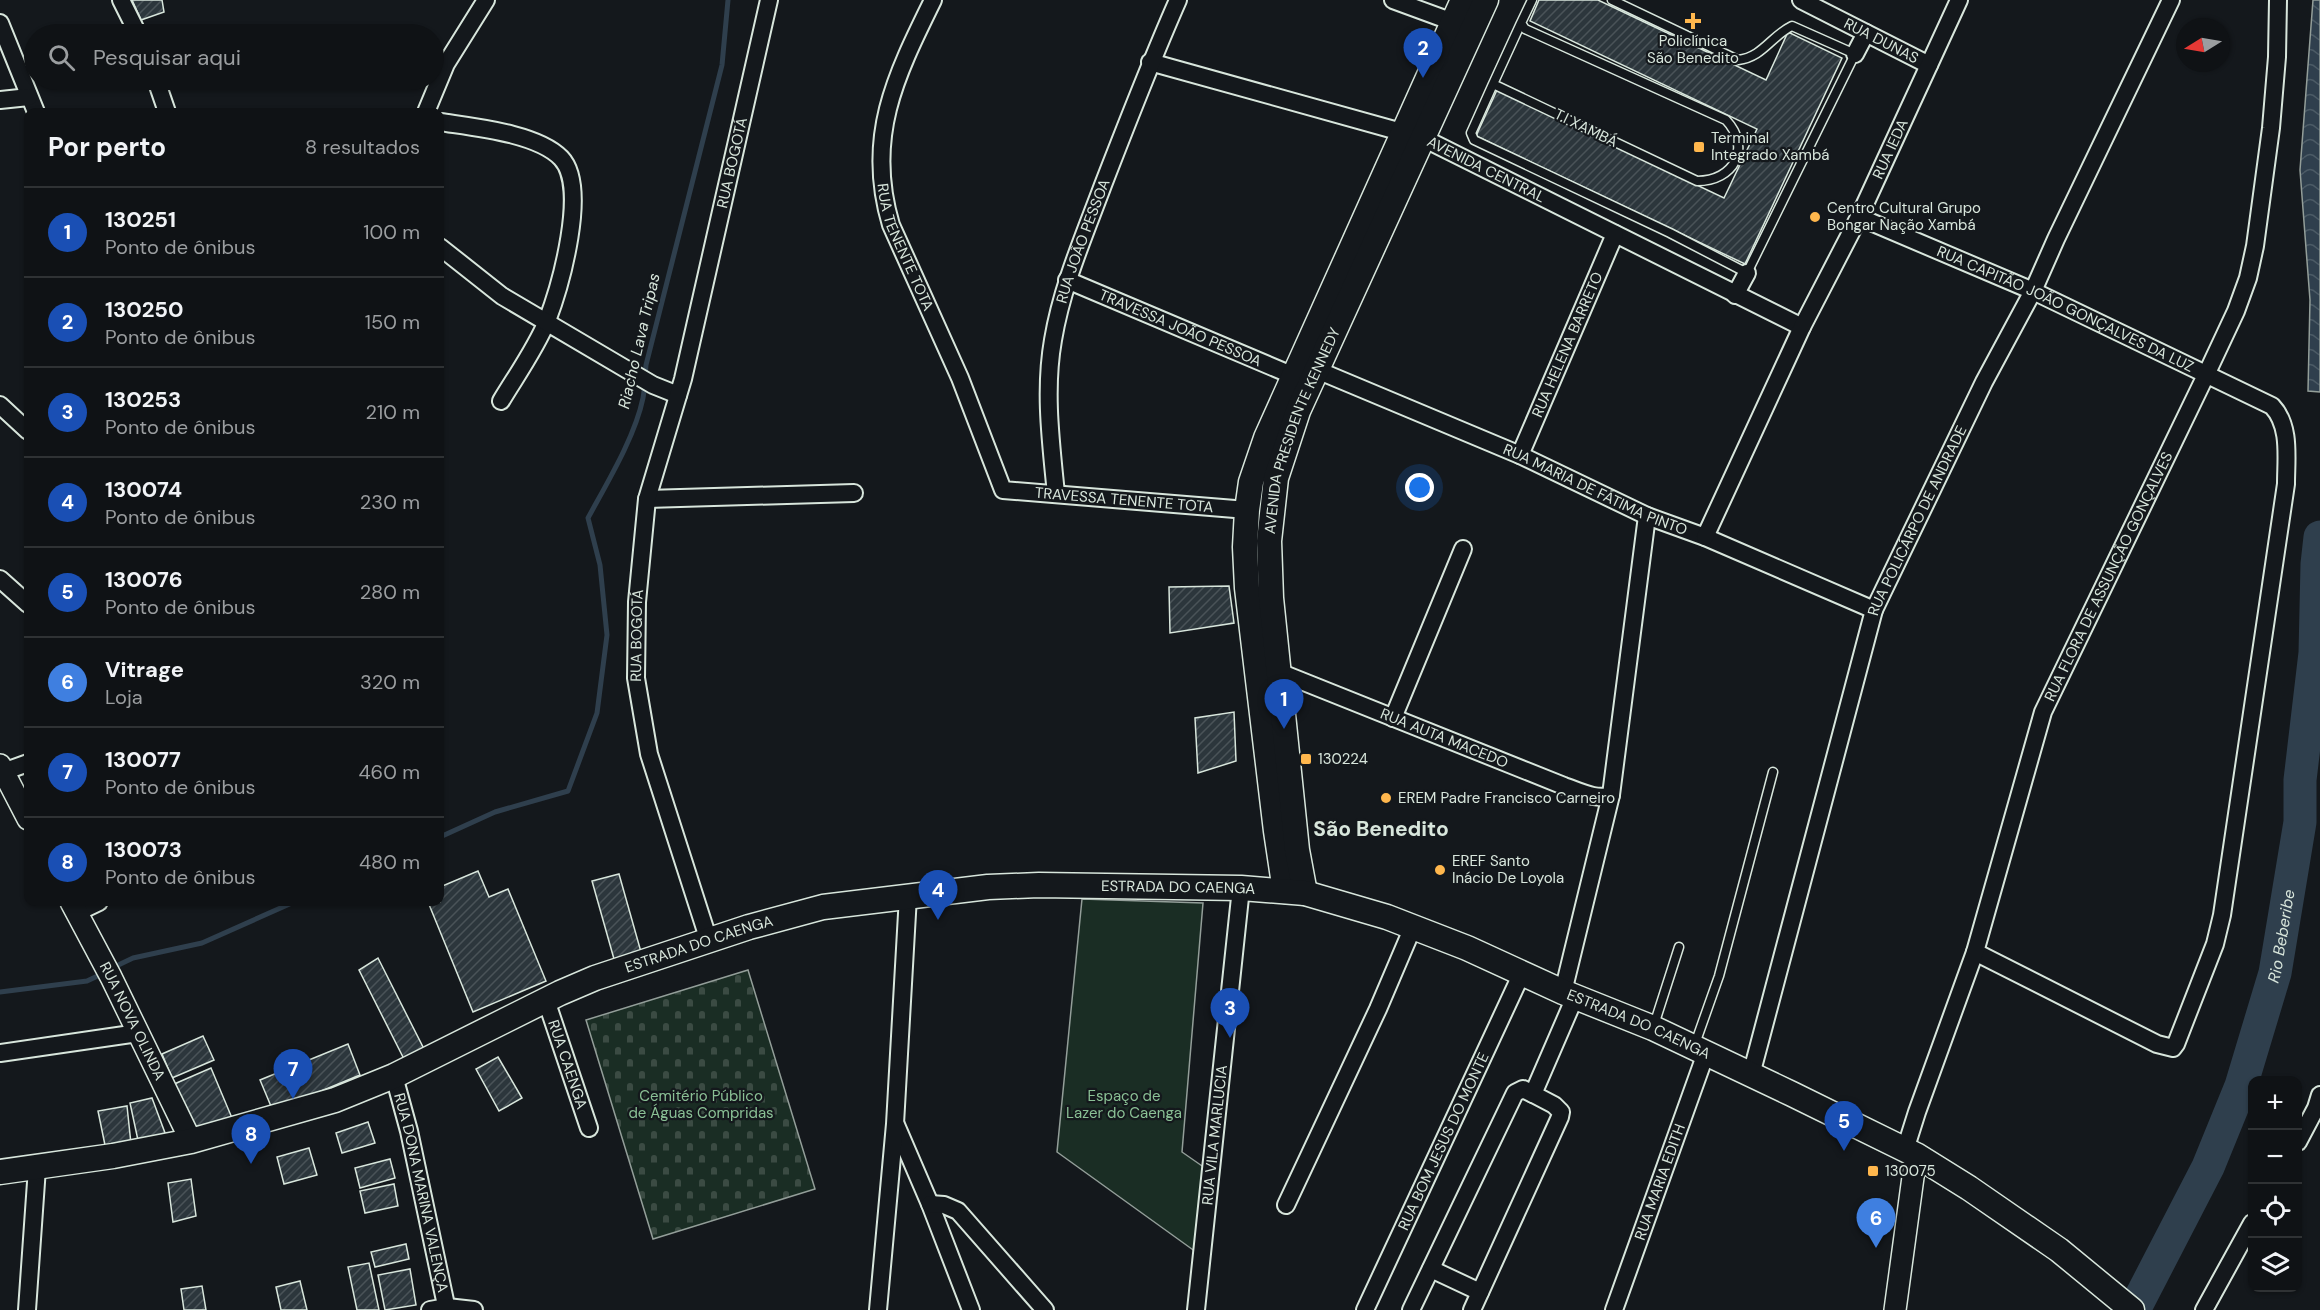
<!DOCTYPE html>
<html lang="pt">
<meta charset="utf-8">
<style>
:root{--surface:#0f1215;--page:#181b1e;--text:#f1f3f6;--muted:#9b9ea0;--line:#2f3234;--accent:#0f766e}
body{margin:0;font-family:"DM Sans",sans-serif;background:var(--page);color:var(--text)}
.controls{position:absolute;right:18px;bottom:18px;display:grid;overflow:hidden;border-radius:12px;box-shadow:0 2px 4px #0004}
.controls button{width:54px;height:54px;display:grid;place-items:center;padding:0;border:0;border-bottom:2px solid var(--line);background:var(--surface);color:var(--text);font:30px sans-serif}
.compass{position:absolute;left:2176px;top:18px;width:54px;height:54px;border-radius:50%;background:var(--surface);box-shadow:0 2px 4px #0004;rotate:259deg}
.you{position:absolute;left:1420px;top:488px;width:21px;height:21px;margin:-15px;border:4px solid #fff;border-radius:50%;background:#1a73e8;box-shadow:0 0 0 9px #1a73e833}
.badge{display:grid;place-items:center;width:39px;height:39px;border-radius:50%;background:var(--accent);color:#fff;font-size:20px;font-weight:700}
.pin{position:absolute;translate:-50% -50px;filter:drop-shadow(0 2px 3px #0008)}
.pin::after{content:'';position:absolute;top:32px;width:21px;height:18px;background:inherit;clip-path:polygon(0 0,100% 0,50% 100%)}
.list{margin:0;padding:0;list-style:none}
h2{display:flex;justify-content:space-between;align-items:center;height:78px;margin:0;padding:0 24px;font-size:26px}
h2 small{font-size:20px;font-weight:400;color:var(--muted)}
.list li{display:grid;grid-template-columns:39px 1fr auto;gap:18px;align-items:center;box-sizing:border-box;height:90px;padding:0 24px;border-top:2px solid var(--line)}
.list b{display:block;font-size:22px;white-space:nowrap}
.list p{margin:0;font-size:20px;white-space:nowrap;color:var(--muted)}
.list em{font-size:20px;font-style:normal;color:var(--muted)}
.icon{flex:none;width:33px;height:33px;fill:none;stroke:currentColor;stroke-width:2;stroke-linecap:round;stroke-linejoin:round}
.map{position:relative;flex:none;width:2320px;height:1310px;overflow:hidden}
.search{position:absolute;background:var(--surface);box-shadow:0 2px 4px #0004;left:24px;top:24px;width:420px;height:66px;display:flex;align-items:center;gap:15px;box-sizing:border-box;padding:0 21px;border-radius:33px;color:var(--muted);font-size:22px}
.panel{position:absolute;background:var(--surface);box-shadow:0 2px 4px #0004;left:24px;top:108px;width:420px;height:798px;border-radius:12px}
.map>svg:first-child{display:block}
</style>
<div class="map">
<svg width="2320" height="1310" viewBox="0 0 2320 1310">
<defs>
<pattern id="cemetery-stones" width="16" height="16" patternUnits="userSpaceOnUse" patternTransform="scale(1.5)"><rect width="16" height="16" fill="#1a2d24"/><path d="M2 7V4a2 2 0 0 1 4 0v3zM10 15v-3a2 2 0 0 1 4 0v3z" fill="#3b4b43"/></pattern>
<pattern id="water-waves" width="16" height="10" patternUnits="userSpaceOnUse" patternTransform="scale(1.5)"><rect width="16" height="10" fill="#2f3f4d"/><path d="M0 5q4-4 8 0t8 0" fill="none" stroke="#4c5b66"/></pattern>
<pattern id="building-hatch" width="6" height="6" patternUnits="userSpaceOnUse" patternTransform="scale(1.5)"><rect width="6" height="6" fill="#2c363c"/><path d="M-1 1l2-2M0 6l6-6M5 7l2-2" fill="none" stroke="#4a5358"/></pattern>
</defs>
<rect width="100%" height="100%" fill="#14181c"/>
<path fill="url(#cemetery-stones)" stroke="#939e99" stroke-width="1.5" d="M748,970L815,1189L653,1239L586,1020Z"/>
<path fill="#1a2d24" stroke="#939e99" stroke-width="1.5" d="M1082,899L1203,903L1182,1152L1205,1168L1196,1252L1057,1152Z"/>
<path fill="url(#water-waves)" stroke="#939e99" stroke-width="1.5" d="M2313,0H2320V392L2308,391L2310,300L2300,170Z"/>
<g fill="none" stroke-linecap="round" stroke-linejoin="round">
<path stroke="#2f3f4d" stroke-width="5" d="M440,837L495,812L568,791L597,713L607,635L600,565L588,518C607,483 635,437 643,398C645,388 645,376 646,365L722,65L728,0
M112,968L133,958L202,943L294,902
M0,992L87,981L104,973"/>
<path stroke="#2f3f4d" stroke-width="33" id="s1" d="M2134,1310L2208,1167L2241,1086L2275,973L2300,822V780L2315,653L2317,564L2320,537"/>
</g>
<path fill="url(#building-hatch)" stroke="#d8e6dc" stroke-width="1.5" d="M132,0H162L164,12L141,20Z
M1539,0H1598L1766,80L1788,32L1842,58L1745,264L1476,136L1497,90L1724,198L1757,129L1530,21Z
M1229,586L1234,623L1170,633L1169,587Z
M1234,712L1236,761L1198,773L1195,718Z
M478,871L489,897L508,889L546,981L473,1012L428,902H440V887Z
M619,874L641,952L614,959L592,881Z
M378,958L425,1051L405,1061L359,970Z
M203,1036L214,1060L172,1078L162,1054Z
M348,1044L360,1075L273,1111L260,1080Z
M498,1057L522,1098L499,1111L476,1069Z
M211,1068L232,1118L194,1135L172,1085Z
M152,1098L168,1141L139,1145L130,1103Z
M127,1106L131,1144L106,1150L98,1111Z
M368,1122L375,1143L342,1153L336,1133Z
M309,1148L317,1175L284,1184L277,1157Z
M390,1159L395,1178L360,1188L355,1168Z
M191,1179L196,1216L173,1222L168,1183Z
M394,1184L398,1206L365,1213L360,1191Z
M406,1244L409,1259L375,1267L371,1252Z
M369,1263L379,1310H357L348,1267Z
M410,1269L416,1305L385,1310L378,1275Z
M300,1281L307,1310H281L276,1287Z
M202,1286L206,1310H184L181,1289Z"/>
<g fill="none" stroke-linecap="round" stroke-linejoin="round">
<defs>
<path id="service" d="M1532,0L1521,23L1525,29L1726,120C1752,148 1734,181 1697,181L1493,84L1471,133L1474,140L1670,233L1747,273L1855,54L1792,26C1771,36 1763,57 1738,60L1612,0
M1493,84L1521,23
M1654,1025L1679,947
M1695,1044L1719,976L1773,772"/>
<g id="minor">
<path d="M121,0L138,34"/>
<path id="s2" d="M933,0C895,77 865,138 891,225L960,378L1003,490L1247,510"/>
<path d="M1393,0L1453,22"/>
<path id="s3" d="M1801,0L1929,65"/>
<path d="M0,23L36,112"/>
<path d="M1855,54L1866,33"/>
<path id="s4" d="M1150,62L1423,138L1802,327"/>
<path d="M156,80L167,112"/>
<path d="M0,100L29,97"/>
<path d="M426,112L446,64L486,0"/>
<path d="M440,122C472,127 537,133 561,158C589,187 560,287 547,321C536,348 516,376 501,401"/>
<path id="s5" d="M1859,217L2033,291L2272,406C2291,426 2286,458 2286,484L2222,915L2215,944L2176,1044L2173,1048L2157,1044L1975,952"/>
<path d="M440,247L502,296L653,385L678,395"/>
<path id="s6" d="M1067,280L1294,376"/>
<path d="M1735,295L1747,273"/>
<path id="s7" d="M1317,370L1520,455L1647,516L1705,537L1874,610"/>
<path d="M0,405L28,431"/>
<path id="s8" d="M1520,455L1615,234"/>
<path id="s9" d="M1056,494C1051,443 1044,391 1053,340C1062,286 1084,236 1103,185C1127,123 1151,61 1178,0"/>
<path d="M647,499L854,493"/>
<path id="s10" d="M1705,537L1802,327L1859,217L1959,0"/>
<path d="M0,579L28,604"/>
<path id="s11" d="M1279,672L1564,786C1579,791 1597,801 1611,795L1647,516"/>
<path d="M1393,718L1463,549"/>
<path d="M0,773L28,763"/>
<path d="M76,913L99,902"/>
<path id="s12" d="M709,941L649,754L636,678L637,602L647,499L683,379L769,0"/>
<path d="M1563,992L1611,795"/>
<path id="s13" d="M546,1000L589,1128"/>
<path d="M0,1053L138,1033"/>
<path id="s14" d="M1751,1075L1874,610L1984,382L2033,291L2056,239L2171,0"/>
<path id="s15" d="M394,1076L409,1131L447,1310"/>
<path d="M896,1125L930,1204L971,1310"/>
<path d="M2298,1142L2316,1108L2320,1095"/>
<path id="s16" d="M1905,1150L1917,1112L1975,952L2043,712L2206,375L2236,311L2248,278L2255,246L2271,128L2277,57L2278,0"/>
<path d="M930,1204L944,1205L958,1211L1045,1310"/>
<path d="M1286,1205L1378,1009L1413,927"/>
<path d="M1431,1269L1480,1292"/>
<path d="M27,1310L37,1168"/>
<path d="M430,1310L447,1307L474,1310"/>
<path d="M878,1310L895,1124L908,896"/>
<path id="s17" d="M1196,1310L1241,888"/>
<path id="s18" d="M1365,1310L1522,973"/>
<path d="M1411,1310L1515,1093L1523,1089L1533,1094"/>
<path d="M1472,1310L1560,1117L1561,1112L1554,1105L1533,1094L1575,997"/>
<path id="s19" d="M1614,1310L1706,1053"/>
<path d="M2204,1310L2252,1223"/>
</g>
<g id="tertiary">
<path d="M0,765L28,819"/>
<path id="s20" d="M71,902L111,977L191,1141"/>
<path d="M1895,1310L1916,1155"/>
</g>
<g id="secondary">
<path d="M1285,891L1276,831L1247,588L1245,547L1247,510L1251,482L1266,438L1463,0"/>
<path id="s21" d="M1305,893L1297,850L1271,598L1269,541L1276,478L1298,411L1486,0"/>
<path id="s22" d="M0,1172L113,1156L191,1141L335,1100L394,1076L560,993L595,978L749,927L823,907L988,887L1039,885L1241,888L1305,893L1387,917L1467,948L1563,992L1653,1028L1792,1094L1916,1155L1969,1188L2059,1250L2132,1310"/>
</g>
</defs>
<use href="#service" stroke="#d8e6dc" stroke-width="11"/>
<use href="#minor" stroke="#d8e6dc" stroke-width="20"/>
<use href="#tertiary" stroke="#d8e6dc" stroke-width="24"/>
<use href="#secondary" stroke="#d8e6dc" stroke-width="27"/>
<use href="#service" stroke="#14181c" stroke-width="8"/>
<use href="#minor" stroke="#14181c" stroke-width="16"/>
<use href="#tertiary" stroke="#14181c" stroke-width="21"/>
<use href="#secondary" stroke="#14181c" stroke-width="24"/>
</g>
<g fill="#ffb74d" stroke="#14181c" stroke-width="2">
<path d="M1690 12h6v6h6v6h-6v6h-6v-6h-6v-6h6z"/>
<rect x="1693" y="141" width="12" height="12" rx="3"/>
<circle cx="1815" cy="217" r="6"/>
<rect x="1300" y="753" width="12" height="12" rx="3"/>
<circle cx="1386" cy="798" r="6"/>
<circle cx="1440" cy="870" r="6"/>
<rect x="1867" y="1165" width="12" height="12" rx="3"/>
</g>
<g text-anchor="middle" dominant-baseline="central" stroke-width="4.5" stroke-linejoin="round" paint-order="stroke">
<g font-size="15" fill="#d8e6dc" stroke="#14181c" text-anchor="start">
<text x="1693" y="41" text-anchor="middle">Policlínica<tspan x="1693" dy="17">São Benedito</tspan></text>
<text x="1711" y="138">Terminal<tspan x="1711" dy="17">Integrado Xambá</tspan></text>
<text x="1827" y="208">Centro Cultural Grupo<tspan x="1827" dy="17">Bongar Nação Xambá</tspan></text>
<text x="1318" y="759">130224</text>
<text x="1398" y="798">EREM Padre Francisco Carneiro</text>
<text x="1452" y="861">EREF Santo<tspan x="1452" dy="17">Inácio De Loyola</tspan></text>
<text x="1885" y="1171">130075</text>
</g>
<g font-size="15" fill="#d8e6dc" stroke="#14181c">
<text stroke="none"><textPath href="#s3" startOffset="90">RUA DUNAS</textPath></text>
<text transform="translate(1586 128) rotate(26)">T.I XAMBÁ</text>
<text stroke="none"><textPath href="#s10" startOffset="430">RUA IEDA</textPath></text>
<text stroke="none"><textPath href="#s12" startOffset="800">RUA BOGOTÁ</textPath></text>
<text stroke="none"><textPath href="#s4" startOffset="354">AVENIDA CENTRAL</textPath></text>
<text stroke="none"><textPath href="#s9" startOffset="258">RUA JOÃO PESSOA</textPath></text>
<text stroke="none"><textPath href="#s2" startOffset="261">RUA TENENTE TOTA</textPath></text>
<text stroke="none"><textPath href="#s5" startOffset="226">RUA CAPITÃO JOÃO GONÇALVES DA LUZ</textPath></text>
<text stroke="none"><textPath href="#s6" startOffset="123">TRAVESSA JOÃO PESSOA</textPath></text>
<text stroke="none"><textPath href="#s8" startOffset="120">RUA HELENA BARRETO</textPath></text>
<text stroke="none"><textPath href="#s21" startOffset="470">AVENIDA PRESIDENTE KENNEDY</textPath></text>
<text stroke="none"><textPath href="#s7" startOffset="303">RUA MARIA DE FÁTIMA PINTO</textPath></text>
<text stroke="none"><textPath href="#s2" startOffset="645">TRAVESSA TENENTE TOTA</textPath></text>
<text stroke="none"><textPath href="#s14" startOffset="580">RUA POLICÁRPO DE ANDRADE</textPath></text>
<text stroke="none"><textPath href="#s16" startOffset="610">RUA FLORA DE ASSUNÇÃO GONÇALVES</textPath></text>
<text stroke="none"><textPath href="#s12" startOffset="316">RUA BOGOTÁ</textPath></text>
<text stroke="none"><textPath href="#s11" startOffset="178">RUA AUTA MACEDO</textPath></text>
<text stroke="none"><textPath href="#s22" startOffset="1226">ESTRADA DO CAENGA</textPath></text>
<text stroke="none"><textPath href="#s22" startOffset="740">ESTRADA DO CAENGA</textPath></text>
<text stroke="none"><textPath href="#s20" startOffset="134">RUA NOVA OLINDA</textPath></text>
<text stroke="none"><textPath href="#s22" startOffset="1712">ESTRADA DO CAENGA</textPath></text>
<text stroke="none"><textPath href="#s13" startOffset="68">RUA CAENGA</textPath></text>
<text stroke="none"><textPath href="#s17" startOffset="176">RUA VILA MARLUCIA</textPath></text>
<text stroke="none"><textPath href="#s18" startOffset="186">RUA BOM JESUS DO MONTE</textPath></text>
<text stroke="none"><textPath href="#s19" startOffset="136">RUA MARIA EDITH</textPath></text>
<text stroke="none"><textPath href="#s15" startOffset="120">RUA DONA MARINA VALENÇA</textPath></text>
</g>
<g font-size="15" fill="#8ac095" stroke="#14181c">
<text x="701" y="1096">Cemitério Público<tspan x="701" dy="17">de Águas Compridas</tspan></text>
<text x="1124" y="1096">Espaço de<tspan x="1124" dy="17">Lazer do Caenga</tspan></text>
</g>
<g font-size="16" font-style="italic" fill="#d8e6dc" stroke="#14181c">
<text transform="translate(639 341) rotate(-77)">Riacho Lava Tripas</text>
<text stroke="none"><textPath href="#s1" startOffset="404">Rio Beberibe</textPath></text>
</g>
<g font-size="21" font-weight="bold" fill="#d8e6dc" stroke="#14181c">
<text x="1381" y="829">São Benedito</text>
</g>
</g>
</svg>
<div class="controls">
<button>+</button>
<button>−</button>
<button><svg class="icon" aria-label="locate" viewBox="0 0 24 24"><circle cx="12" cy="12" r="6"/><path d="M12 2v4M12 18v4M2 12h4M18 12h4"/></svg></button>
<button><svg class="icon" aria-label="layers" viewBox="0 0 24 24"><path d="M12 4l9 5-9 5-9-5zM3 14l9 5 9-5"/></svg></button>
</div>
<svg class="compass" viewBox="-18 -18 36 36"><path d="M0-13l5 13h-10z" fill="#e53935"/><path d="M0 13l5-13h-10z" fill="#9b9ea0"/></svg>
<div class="you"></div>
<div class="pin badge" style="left:1284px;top:729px;background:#1a4fb4">1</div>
<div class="pin badge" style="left:1423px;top:78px;background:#1a4fb4">2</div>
<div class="pin badge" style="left:1230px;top:1038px;background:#1a4fb4">3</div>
<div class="pin badge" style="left:938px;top:920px;background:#1a4fb4">4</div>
<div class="pin badge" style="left:1844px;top:1151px;background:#1a4fb4">5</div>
<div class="pin badge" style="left:1876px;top:1248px;background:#3f7fe0">6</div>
<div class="pin badge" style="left:293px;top:1099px;background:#1a4fb4">7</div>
<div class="pin badge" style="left:251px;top:1164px;background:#1a4fb4">8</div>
<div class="search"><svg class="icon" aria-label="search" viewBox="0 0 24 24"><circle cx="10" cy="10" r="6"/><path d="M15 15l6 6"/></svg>Pesquisar aqui</div>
<section class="panel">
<h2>Por perto<small>8 resultados</small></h2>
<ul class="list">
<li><span class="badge" style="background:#1a4fb4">1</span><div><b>130251</b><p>Ponto de ônibus</p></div><em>100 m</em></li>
<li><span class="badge" style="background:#1a4fb4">2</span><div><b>130250</b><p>Ponto de ônibus</p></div><em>150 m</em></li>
<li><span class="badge" style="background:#1a4fb4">3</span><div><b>130253</b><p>Ponto de ônibus</p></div><em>210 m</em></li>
<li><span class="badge" style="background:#1a4fb4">4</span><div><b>130074</b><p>Ponto de ônibus</p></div><em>230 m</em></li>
<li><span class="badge" style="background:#1a4fb4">5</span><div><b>130076</b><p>Ponto de ônibus</p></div><em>280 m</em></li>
<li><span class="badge" style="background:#3f7fe0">6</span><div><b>Vitrage</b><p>Loja</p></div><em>320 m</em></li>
<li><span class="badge" style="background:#1a4fb4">7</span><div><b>130077</b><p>Ponto de ônibus</p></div><em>460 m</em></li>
<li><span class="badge" style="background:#1a4fb4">8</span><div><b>130073</b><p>Ponto de ônibus</p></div><em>480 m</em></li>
</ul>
</section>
</div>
